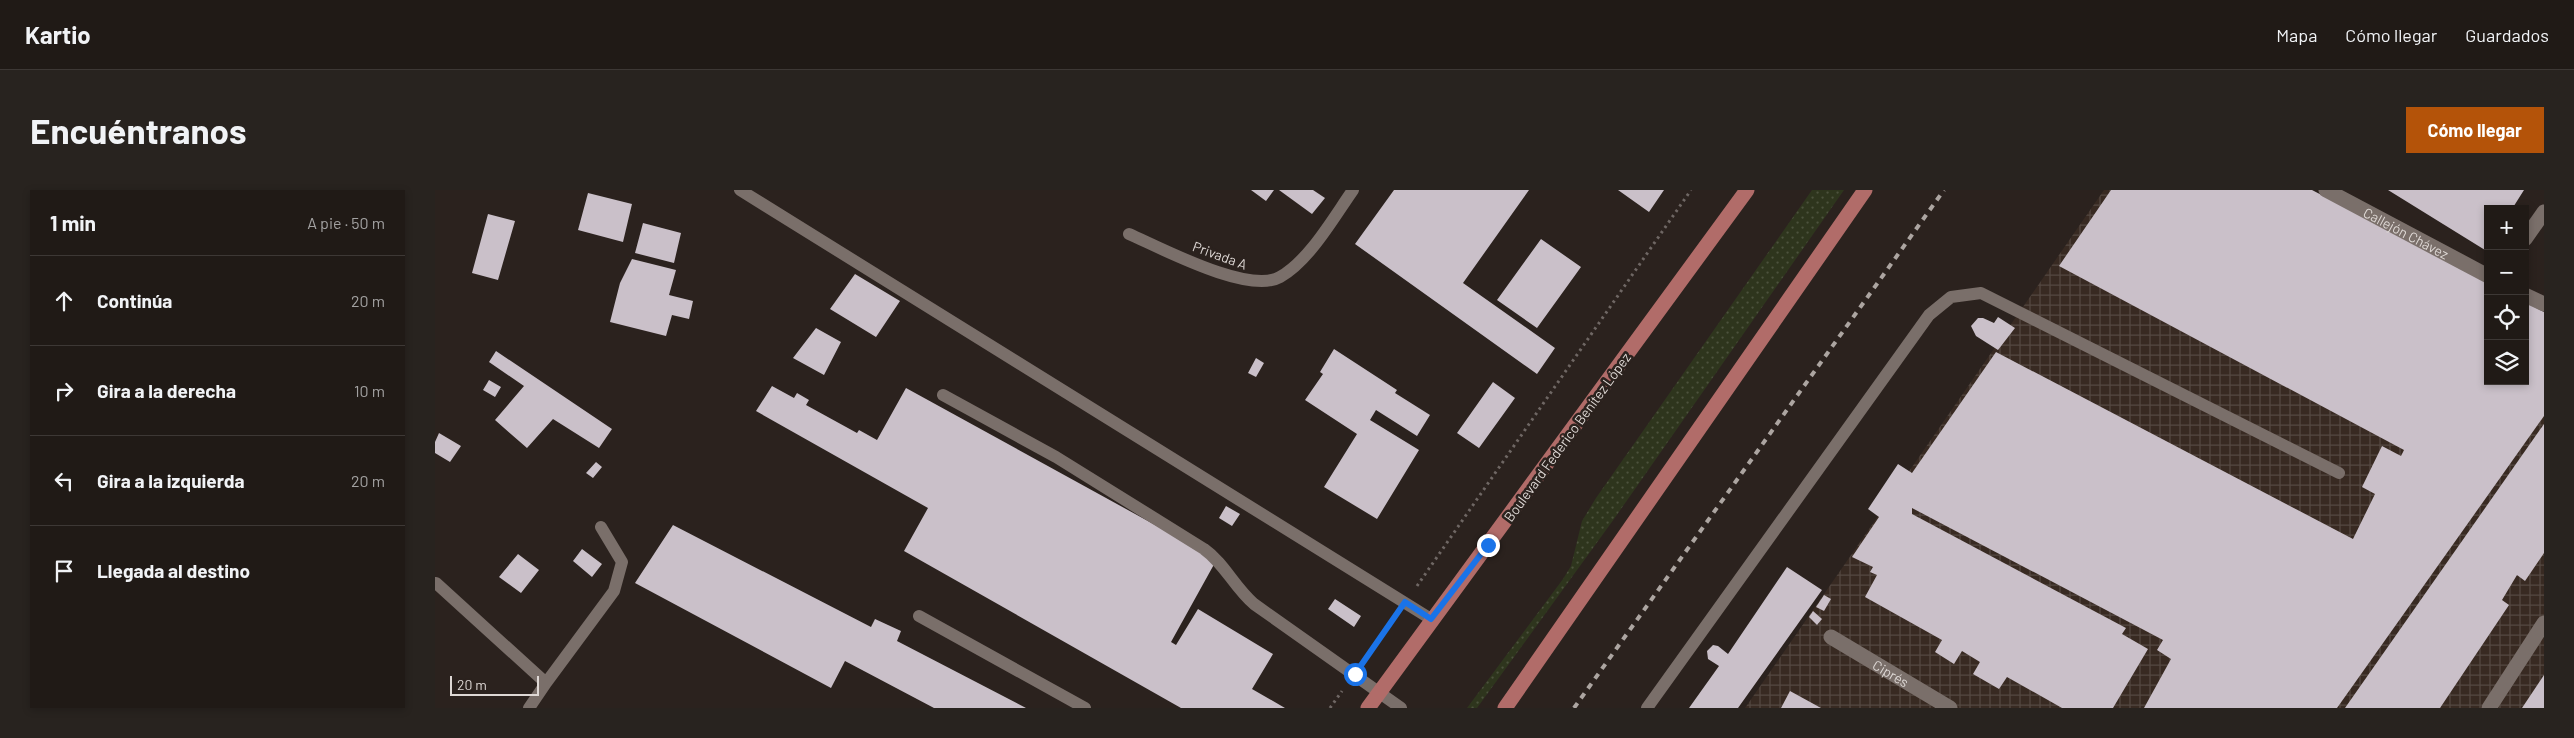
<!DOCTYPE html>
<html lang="es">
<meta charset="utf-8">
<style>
:root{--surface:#201a16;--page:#28231f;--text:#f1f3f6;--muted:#a2a1a1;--line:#3d3835;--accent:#b45309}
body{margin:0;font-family:Barlow,sans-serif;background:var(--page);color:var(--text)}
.controls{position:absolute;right:15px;top:15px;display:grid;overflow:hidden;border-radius:0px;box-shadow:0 2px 8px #0003}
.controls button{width:45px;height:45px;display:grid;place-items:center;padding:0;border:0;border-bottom:1px solid var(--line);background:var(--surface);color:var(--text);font:25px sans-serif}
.scale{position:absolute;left:15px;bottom:12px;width:89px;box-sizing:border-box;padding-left:5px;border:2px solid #ded8d5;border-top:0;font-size:14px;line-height:18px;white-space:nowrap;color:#ded8d5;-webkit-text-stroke:4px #2b221e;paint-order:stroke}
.stop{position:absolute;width:15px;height:15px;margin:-11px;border:4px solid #1a73e8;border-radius:50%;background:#fff}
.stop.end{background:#1a73e8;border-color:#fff;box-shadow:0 1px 5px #0008}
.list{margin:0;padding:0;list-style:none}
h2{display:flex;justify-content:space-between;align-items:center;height:65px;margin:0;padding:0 20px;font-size:21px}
h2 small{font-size:16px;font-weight:400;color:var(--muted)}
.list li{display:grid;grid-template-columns:32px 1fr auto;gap:15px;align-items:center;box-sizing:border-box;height:90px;padding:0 20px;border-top:1px solid var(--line)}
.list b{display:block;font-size:19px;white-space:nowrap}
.list em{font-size:16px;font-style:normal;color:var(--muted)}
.icon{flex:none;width:28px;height:28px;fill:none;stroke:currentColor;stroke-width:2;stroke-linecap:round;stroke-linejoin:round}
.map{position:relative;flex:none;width:2109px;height:518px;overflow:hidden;border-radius:0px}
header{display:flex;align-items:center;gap:30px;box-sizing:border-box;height:70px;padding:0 25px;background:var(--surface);border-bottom:1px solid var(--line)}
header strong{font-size:24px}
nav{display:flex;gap:28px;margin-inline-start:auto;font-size:18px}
.intro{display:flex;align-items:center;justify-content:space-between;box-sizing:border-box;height:120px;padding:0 30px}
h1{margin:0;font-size:35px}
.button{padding:12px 22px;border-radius:0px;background:var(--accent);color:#fff;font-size:18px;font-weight:700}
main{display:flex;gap:30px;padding:0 30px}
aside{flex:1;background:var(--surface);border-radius:0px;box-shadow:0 2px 8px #0003}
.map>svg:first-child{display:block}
</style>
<header>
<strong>Kartio</strong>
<nav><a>Mapa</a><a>Cómo llegar</a><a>Guardados</a></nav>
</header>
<div class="intro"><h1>Encuéntranos</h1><a class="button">Cómo llegar</a></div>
<main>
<aside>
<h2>1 min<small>A pie · 50 m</small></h2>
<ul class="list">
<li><svg class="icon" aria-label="ahead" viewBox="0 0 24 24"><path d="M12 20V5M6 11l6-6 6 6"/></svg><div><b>Continúa</b></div><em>20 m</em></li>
<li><svg class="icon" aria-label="right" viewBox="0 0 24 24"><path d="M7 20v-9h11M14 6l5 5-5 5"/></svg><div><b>Gira a la derecha</b></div><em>10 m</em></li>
<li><svg class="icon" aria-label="left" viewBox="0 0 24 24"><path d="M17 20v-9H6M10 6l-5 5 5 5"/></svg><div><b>Gira a la izquierda</b></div><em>20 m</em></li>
<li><svg class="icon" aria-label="arrive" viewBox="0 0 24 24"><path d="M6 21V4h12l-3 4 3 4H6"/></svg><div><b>Llegada al destino</b></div></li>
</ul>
</aside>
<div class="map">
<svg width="2109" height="518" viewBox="0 0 2109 518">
<defs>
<pattern id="industrial-grid" width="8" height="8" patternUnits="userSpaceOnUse" patternTransform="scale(1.25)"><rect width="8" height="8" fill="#382a22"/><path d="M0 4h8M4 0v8" fill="none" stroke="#544841"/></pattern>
<pattern id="grass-dots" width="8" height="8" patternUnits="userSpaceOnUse" patternTransform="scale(1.25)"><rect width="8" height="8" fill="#2e351d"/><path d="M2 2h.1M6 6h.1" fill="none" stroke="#4c523d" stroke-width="1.8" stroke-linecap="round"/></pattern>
</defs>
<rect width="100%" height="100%" fill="#2b221e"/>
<path fill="url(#industrial-grid)" d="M1669,0H1861L2053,191H2090L2109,132V518H1310Z"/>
<path fill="url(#grass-dots)" d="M1377,0H1409L1179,329L1042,518H1032L1128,389L1136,376L1147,331L1161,308Z"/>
<path fill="#cac0c9" d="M816,0H839L831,11Z
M844,0H878L890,8L877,24Z
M959,0H1094L1028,93L1120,158L1102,184L920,54Z
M1183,0H1229L1214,22Z
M1676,0H1877L2053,92V191H2090V112L2109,122V226L1902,518H1709L1736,469L1722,460L1728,450L1477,318V324L1691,438L1687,444L1713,459L1678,518H1627L1572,487L1564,499L1538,484L1545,472L1527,461L1519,474L1500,462L1507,450L1430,407L1442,385L1435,382L1438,377L1417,367L1444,327L1433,319L1463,274L1477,283L1561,162L1918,349L1940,304L1927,297L1947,256L1966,266L1969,260L1624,76Z
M1953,0H2089L2077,19H2053V55L2050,60Z
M153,3L197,14L188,52L143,40Z
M53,24L80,31L63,90L37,83Z
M208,33L246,43L239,73L200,63Z
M1106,49L1146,77L1102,138L1062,110Z
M197,69L241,80L234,105L258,111L254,129L237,125L231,146L175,132L185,93Z
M420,84L465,111L441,147L395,119Z
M1563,127L1580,138L1563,160L1541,146L1536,136L1543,128H1548L1559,133Z
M381,138L406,152L389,185L358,168Z
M899,159L962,200L960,203L995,225L982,246L941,220L935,230L984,260L942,329L889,297L922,244L870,210L888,184L885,182Z
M61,161L177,239L164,258L118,229L92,258L60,230L89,196L54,172Z
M821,168L829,173L821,187L813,183Z
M54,190L66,197L60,207L48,200Z
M1058,192L1080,208L1044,258L1022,243Z
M337,196L359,208L362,203L374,210L371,215L422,243L424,240L442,250L471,198L782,369L736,452L741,455L763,419L838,464L817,499L850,518H746L469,361L493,318L321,221Z
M2109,234V363L2090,391L2082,385L2067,410L2074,415L2005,518H1910Z
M4,243L26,256L15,272L0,263V252Z
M161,272L167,277L158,288L151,283Z
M791,316L805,324L797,336L784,328Z
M238,335L436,437L440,429L466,441L462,451L591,518H499L410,471L396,498L200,393Z
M147,359L167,374L157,387L138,371Z
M83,364L104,380L86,403L64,387Z
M1352,377L1387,400L1303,518H1254L1284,476L1273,469L1272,461L1278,455L1283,456L1293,464Z
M1389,405L1396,409L1389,421L1381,417Z
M900,409L926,426L919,437L893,419Z
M1378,421L1387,429L1382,435L1374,427Z
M2109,485V518H2087Z
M1355,501L1386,518H1346Z"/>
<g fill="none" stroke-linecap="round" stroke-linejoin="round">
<path stroke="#6f6764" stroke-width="3" stroke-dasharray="2.5 4" stroke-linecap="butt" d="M982,396L1256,0
M931,467L958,430
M895,518L907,501"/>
<path stroke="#7a6f6a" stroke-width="12" d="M305,0L996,429
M694,44C726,58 814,105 845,87C874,71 899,27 918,0
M508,205L621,267L769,359C790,374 799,397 819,414L966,518
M1,393L111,493L94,518
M484,426L650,518
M111,493L179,401L187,372L166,337
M1212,518L1494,125L1516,107L1546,103L1904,283"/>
<g stroke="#7a6f6a" stroke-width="15">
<path id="s1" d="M1891,0L2053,86"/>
<path d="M2090,49L2109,22"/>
<path d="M2090,105L2109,114"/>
<path id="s2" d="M1396,447L1515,518"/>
<path d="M2054,518L2109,433"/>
</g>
<path stroke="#b16c69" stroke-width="15" d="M933,518L1312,0
M1070,518L1430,0"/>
<path stroke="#aca5a1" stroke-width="4" stroke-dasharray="6 6" stroke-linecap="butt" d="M1139,518L1509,0"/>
</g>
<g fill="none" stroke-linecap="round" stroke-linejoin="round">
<path stroke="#1a73e8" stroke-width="6" d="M920,484L970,412L996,429L1053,355"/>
</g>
<g text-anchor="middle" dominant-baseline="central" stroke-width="5" stroke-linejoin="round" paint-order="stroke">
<g font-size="14" fill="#ded8d5" stroke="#2b221e">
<text stroke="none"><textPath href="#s1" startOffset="91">Callejón Chávez</textPath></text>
<text transform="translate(785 65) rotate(20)">Privada A</text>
<text transform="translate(1132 247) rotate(-54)">Boulevard Federico Benítez López</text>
<text stroke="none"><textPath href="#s2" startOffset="70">Ciprés</textPath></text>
</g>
</g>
</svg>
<div class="controls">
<button>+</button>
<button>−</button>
<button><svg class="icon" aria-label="locate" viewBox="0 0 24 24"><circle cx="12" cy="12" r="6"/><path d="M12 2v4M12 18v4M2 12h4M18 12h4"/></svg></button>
<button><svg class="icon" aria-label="layers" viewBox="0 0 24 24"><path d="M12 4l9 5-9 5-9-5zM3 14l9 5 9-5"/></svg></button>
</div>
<div class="scale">20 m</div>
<div class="stop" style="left:920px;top:484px"></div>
<div class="stop end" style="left:1053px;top:355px"></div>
</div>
</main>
